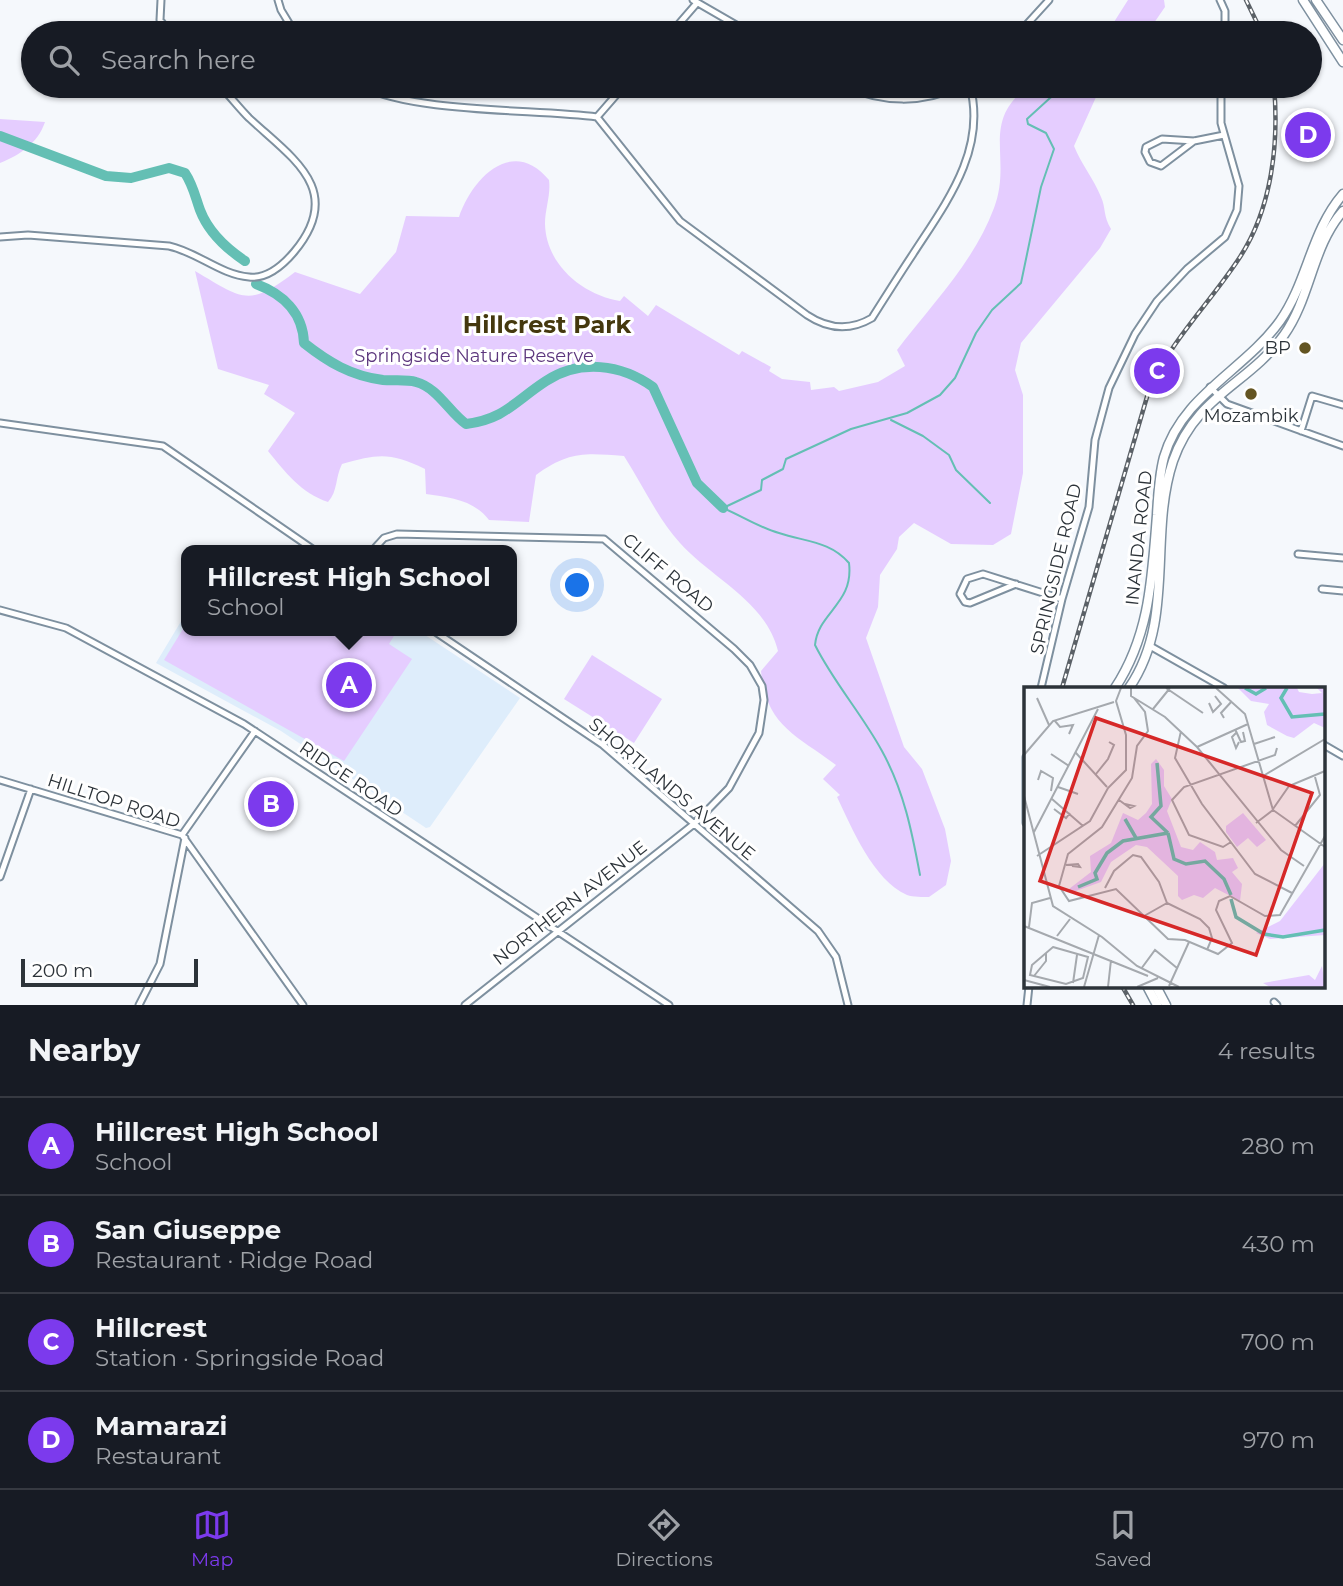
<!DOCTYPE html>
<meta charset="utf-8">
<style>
:root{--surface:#171b24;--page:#20242c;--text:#f1f3f6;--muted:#9ea1a6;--line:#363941;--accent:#7c3aed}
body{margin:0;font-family:Montserrat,sans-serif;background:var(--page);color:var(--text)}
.scale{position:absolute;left:21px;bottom:18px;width:177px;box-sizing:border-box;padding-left:7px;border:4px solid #2c3339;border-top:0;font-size:19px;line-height:24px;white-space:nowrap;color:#2c3339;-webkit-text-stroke:5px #fff;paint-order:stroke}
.you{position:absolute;left:578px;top:586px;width:24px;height:24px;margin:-18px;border:5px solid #fff;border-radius:50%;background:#1a73e8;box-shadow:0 0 0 10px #1a73e833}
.badge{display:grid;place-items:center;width:46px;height:46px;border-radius:50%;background:var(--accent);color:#fff;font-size:23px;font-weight:700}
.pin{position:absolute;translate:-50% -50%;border:4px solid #fff;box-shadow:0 2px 7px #0006}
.popup{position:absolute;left:181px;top:545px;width:336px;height:91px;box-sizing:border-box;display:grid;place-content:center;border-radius:14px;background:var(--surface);filter:drop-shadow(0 2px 5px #0005);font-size:23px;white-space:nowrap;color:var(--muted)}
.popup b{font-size:26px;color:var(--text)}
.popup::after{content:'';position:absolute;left:50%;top:100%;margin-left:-14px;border:14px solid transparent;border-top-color:var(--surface)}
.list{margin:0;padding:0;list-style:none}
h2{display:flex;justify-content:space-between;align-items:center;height:91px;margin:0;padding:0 28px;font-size:30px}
h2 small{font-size:23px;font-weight:400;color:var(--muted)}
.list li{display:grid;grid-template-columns:46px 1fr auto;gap:21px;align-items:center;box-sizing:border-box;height:98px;padding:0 28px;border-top:2px solid var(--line)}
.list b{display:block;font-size:26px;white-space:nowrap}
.list p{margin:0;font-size:23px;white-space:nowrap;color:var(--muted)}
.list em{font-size:23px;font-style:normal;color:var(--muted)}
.icon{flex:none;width:38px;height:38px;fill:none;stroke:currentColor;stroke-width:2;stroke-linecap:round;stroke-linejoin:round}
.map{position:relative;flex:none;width:1343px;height:1005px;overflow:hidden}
.search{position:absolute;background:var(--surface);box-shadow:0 2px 5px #0004;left:21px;right:21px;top:21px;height:77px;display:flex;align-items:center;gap:18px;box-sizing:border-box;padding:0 24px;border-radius:38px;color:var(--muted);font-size:26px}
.sheet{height:483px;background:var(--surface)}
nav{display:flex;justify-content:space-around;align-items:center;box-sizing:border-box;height:98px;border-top:2px solid var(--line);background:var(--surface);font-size:19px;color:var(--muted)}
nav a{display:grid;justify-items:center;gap:4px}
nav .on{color:var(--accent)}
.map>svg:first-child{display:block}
</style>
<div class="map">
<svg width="1343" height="1005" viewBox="0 0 1343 1005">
<rect width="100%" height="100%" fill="#f5f8fc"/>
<path fill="#deedfb" d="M186,613V631H419L520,698L430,827L426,828L281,731L156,663Z"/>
<path fill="#e5cdff" d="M1128,0H1164L1165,7L1147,33H1107Z
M1029,86H1101L1074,146C1081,164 1094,179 1101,197C1106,208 1103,216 1111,229L1100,248L1021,343L1015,370L1023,395V473L1011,534L993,545L951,544L914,523L899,537L897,549L880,575L878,607L866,638L904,747L922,769L945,829L951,861L946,885L929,897C923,897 913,897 907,895C873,880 852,828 837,797L840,795L823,779L836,765C796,735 766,726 761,671L778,651C766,601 711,578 680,543C658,519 642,484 624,456C585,453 569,451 536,475L529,522L489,520C474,500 449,497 426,494L425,469C390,452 378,454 342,464C335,478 338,491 328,502C301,493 285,472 268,451L295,413L264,394L269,385L218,369L195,271C243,299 248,308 295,272L360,294L396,252L406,216L459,217C472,178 513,136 549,180C551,195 545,209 545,224C546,265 583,295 620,301L624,296L648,316L656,305L739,355L742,351L771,367L769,371L782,379L810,382L811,390L834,387L839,391L878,382L905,366L897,350C932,304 974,262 994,208C1013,158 979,122 1029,86Z
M0,119L45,122C38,143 20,155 0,163Z
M186,624V631H259L266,634L268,631H397L389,644L412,659L344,761L164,660Z
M592,655L662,699L634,743L564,699Z"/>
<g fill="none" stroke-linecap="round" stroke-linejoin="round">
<path stroke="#64bfb4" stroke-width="2" d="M891,420L923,436L949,455L956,470L990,503
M723,508L761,490L762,480L783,469L786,459L851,429L907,413L940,395L955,378L976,333L992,310L1021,283L1041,187L1054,149L1046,133L1028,124L1027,119L1050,98L1070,86
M723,508C742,516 760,528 779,533C806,542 830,541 849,563C854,604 818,612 815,645C834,683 862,714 882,751C904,791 912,832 920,875"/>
<path stroke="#64bfb4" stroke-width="10" d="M0,136L106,176L131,178L169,168L185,173C193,185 195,196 200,210C208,231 227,249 245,261
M256,284C283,294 303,313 304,343C328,362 351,376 383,380C393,381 406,379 416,382C438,388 449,412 466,424C505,419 515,401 546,381C580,359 621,364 653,387L697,483L723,508"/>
<defs>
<path id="street" d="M161,0L160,20L170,33
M278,0L281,10L295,33
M693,0L750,33
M1220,0L1225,11V33
M671,33L697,3
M1019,33L1049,0
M362,86C414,113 535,109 597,117L680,221L807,315C828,329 850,331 872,318C886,296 899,275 913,254C946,203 987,150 970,86
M845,86C882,103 923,104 959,86
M597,117L624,86
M1194,141L1161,166L1150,162L1145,152L1146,147L1162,139L1194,141L1224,135
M0,237L28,235L169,246C197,252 221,275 249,277C267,279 283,265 294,252C346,190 292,158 249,118C239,108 230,96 220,86
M1210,387L1227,404L1343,446
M0,423L163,446L314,550
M1301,431L1312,396L1343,405
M373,550L384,538L397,534L604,539L734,649L750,665L762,686L764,700L759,733L729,788L694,824L465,1005
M1298,554L1343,558
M1016,584L970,603L965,602L960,594L967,579L983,574L1062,599
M1322,589L1343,591
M0,610L66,628L244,724L669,1005
M434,631L603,745L818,931L836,957L848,1005
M1150,646L1224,688
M1041,688L1062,599L1089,507L1095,440L1109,388L1135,334L1157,301L1187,269L1225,237L1237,210L1239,186L1221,123V86
M1324,745L1343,756
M1026,757V823
M0,780L182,835L303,1005
M182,835L255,731
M0,877L31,789
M1274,1002L1277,1005
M139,1005L160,964L185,838
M1027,1005L1029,986"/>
<path id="secondary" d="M1303,0L1343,62
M1316,0L1343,40
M1115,688C1150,635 1152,577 1157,515C1158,496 1159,476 1164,457C1182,395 1244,371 1280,321C1308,281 1311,231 1343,194
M1129,688C1176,620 1148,536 1173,461C1196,395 1248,385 1284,335C1311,297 1312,246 1343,211
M1147,986L1157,1005
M1156,986L1166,1005"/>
</defs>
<use href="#street" stroke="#7e909f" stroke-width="9"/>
<use href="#secondary" stroke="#7e909f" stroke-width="11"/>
<use href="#street" stroke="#fff" stroke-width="5"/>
<use href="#secondary" stroke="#fff" stroke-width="8"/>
<defs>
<path id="rail" d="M1246,0L1262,33
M1062,688L1149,390C1171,340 1210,303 1240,257C1272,208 1279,143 1274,86
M1122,986L1133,1005"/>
</defs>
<use href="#rail" stroke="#5b6167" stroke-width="4.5"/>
<use href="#rail" stroke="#fff" stroke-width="2" stroke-dasharray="5" stroke-linecap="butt"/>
</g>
<g fill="#645522" stroke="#fff" stroke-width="2.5">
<circle cx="1305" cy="348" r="7"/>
<circle cx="1251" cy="394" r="7"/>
</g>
<g text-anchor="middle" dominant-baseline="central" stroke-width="6" stroke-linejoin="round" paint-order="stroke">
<g font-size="18" fill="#2c3339" stroke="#fff" text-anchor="end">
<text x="1291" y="348">BP</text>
<text x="1251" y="416" text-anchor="middle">Mozambik</text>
</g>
<g font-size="18" fill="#5c367d" stroke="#fff">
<text x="474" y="356">Springside Nature Reserve</text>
</g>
<g font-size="18" fill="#2c3339" stroke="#fff">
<text transform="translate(1139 538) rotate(-84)">INANDA ROAD</text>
<text transform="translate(1056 569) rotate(-77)">SPRINGSIDE ROAD</text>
<text transform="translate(668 573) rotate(40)">CLIFF ROAD</text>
<text transform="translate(351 779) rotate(34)">RIDGE ROAD</text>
<text transform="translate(672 789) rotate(40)">SHORTLANDS AVENUE</text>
<text transform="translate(114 801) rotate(18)">HILLTOP ROAD</text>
<text transform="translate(570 903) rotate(-38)">NORTHERN AVENUE</text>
</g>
<g font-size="24" font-weight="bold" fill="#44380e" stroke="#fff">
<text x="547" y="324">Hillcrest Park</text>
</g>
</g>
<g transform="translate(1024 687)">
<rect width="301" height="301" fill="#f5f8fc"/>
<path d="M214,1H273L275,5L288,7L298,6L293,1H300L301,41L290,36L270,51L263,49L243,38L240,25L245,17L227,14ZM132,72L140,83V99L148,112L143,124L157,160L169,163L176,155L191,165L193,173L209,171L214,181L208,185L218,197L216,214L191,201L179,211L170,208L158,213L154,209V189L123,160L112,158L87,175L77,195L46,206L45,202L67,185L66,169L87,156L99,126L114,133L122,126L128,117L127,77ZM219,126L242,153L233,160L224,151L213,160L202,145V139ZM301,176V248L246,252L232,246L256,234ZM298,279L301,300H246L239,296L285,288L291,293Z" fill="#e5cdff"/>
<path fill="none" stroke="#64bfb4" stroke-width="3.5" d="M221,1L232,7L242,1M263,1L257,11L268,30L301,27M133,76L137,119L127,130L144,146M101,132L112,151M144,146L150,172L162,177L181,174L200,192L207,208M54,200L73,192L71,186L83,166L99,154L144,146M207,212L212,230L240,247L259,250L301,243"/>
<path fill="none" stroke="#a5a9ae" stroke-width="2" d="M107,1V9L141,30L173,60L257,163L280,179M142,1L179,26M192,1L221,27L249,123L301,160M13,11L25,38M110,11L121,25L124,44L113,59L108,91L78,140L44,167L35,199L45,214L92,202L144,252L161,253L194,267L208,256L192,223L195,214L206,209L241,229L256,228L301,149M185,16L189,25L197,17L191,9M129,22L146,1M200,31L197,26L208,14M31,34L36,40L49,38L45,47M211,42L217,55L221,54L219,45M157,44L151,71L178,117L231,187L268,206M212,46L208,50L212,61L215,55M230,57L251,50M173,60L224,37M52,66L83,100M27,67L45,79M0,68L29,34L90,15M72,87L84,72L90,58L85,55M239,89L301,52M14,93L17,84L29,91L27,104M34,100L54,107M0,109L29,219L78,250L113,279L155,300M28,112L59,139M95,113L106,121L110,119L101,117M30,122L42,131L46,126M249,122L265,99L301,84M232,136L249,123M271,139L296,108L291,90M10,145L74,22M207,155L199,160L165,148L148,113L160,100L251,68L253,61M13,169L66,134L84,101L102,83V48L92,14L97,1M42,178L54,177L56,180L48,179M81,201L90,184L109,168L117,170L135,195L143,216L176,232L185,241L188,251L183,263M120,229L143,216M0,239L124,289M5,240L8,216L26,211M33,249L46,232M29,260L64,270L59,291L42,297L6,288L8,278ZM117,282L131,263L153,281M10,289L22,274V266M0,293L26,300M49,296L53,268M145,299L165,255M60,300L75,248M84,300L87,273M113,300L134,291"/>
<path fill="#d62828" fill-opacity="0.15" stroke="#d62828" stroke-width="3.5" d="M72,31L288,106L232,268L16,194Z"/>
<rect width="301" height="301" fill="none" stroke="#2c3339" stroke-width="3.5"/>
</g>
</svg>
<div class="scale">200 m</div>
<div class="you"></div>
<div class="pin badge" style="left:349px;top:685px">A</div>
<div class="popup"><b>Hillcrest High School</b>School</div>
<div class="pin badge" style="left:271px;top:804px">B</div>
<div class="pin badge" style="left:1157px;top:371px">C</div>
<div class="pin badge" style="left:1308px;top:135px">D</div>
<div class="search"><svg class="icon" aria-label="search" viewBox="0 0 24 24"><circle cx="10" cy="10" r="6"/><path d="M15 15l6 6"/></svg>Search here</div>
</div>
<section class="sheet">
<h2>Nearby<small>4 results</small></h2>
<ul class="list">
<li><span class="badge">A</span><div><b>Hillcrest High School</b><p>School</p></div><em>280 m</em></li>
<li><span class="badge">B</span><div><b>San Giuseppe</b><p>Restaurant · Ridge Road</p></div><em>430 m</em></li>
<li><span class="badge">C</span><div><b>Hillcrest</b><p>Station · Springside Road</p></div><em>700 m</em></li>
<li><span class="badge">D</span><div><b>Mamarazi</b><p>Restaurant</p></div><em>970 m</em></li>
</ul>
</section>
<nav>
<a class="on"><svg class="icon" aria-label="map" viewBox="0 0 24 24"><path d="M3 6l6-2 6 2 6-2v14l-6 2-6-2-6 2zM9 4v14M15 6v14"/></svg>Map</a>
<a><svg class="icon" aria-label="directions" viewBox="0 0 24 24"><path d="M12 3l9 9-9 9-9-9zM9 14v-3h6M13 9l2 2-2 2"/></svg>Directions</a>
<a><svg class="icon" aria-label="saved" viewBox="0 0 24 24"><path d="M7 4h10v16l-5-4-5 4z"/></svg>Saved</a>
</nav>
